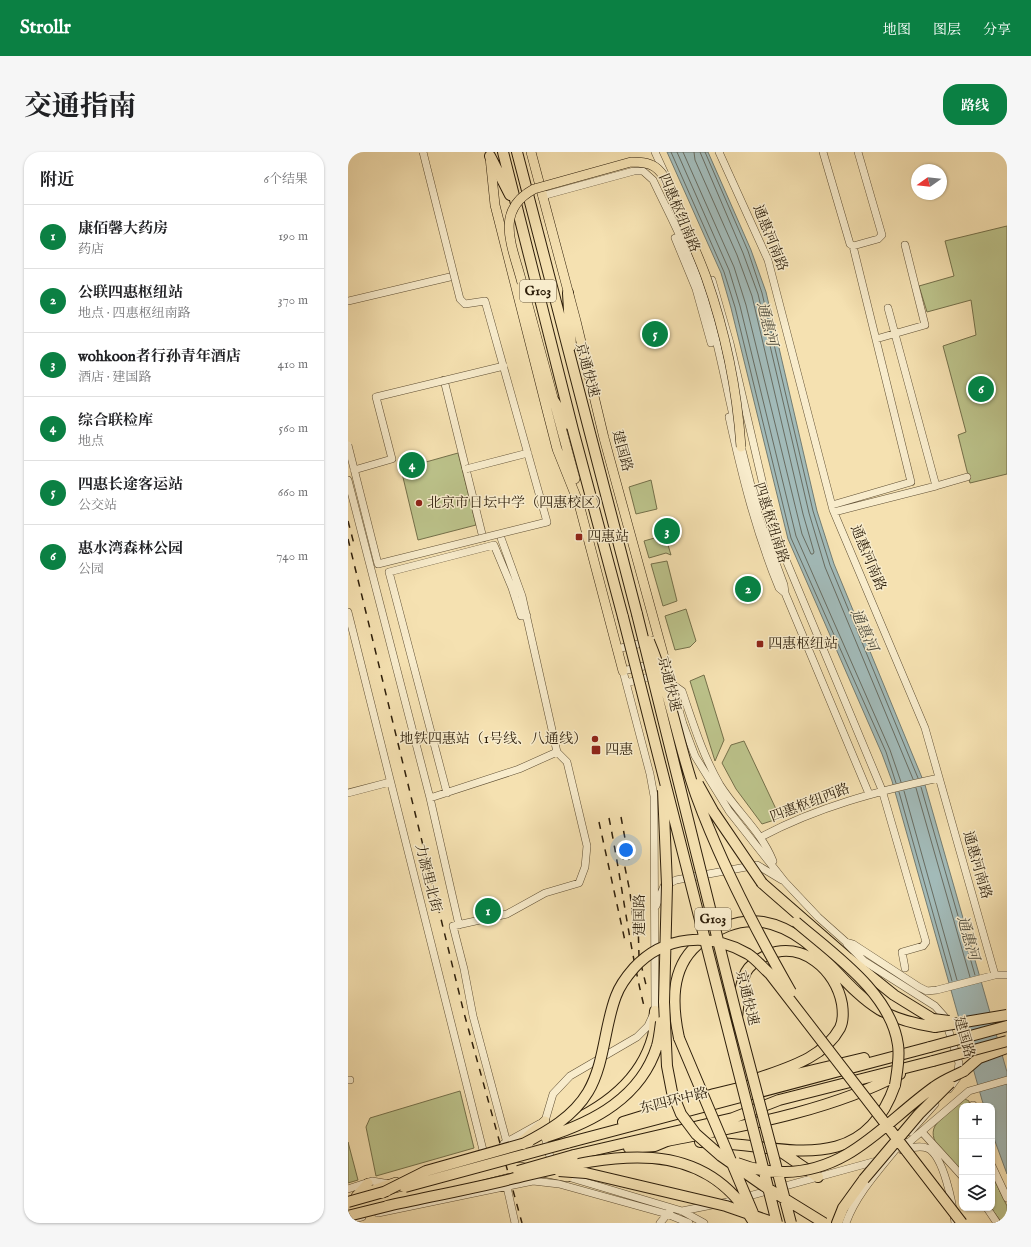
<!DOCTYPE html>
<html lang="zh">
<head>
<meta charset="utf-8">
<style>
  body { margin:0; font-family:"IM FELL English","Noto Serif SC",serif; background:#f6f6f6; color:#202124 }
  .controls { position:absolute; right:12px; bottom:12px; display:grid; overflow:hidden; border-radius:8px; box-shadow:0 1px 3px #0004 }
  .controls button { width:36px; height:36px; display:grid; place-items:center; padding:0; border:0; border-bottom:1px solid #e0e0e0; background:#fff; color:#202124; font:20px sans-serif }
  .compass { position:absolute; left:563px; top:12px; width:36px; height:36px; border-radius:50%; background:#fff; box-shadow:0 1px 3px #0004; rotate:255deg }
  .you { position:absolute; left:278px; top:698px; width:14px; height:14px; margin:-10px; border:3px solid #fff; border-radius:50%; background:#1a73e8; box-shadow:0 0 0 6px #1a73e833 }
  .badge { display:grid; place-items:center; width:26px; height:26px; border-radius:50%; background:#0b8043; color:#fff; font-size:13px; font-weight:700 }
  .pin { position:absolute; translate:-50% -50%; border:2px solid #fff; box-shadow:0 1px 4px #0006 }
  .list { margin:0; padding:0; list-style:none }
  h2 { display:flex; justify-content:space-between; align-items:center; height:52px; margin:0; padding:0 16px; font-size:17px }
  h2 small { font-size:13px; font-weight:400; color:#757577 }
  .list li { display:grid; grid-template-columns:26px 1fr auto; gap:12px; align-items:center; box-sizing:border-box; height:64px; padding:0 16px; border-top:1px solid #e0e0e0 }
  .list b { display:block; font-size:15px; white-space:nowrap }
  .list p { margin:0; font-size:13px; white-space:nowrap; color:#757577 }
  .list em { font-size:13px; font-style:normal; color:#757577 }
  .icon { flex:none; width:22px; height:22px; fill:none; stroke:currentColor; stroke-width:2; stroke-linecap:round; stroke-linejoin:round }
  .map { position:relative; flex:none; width:659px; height:1071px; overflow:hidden; border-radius:16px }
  header { display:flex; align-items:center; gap:24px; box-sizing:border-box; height:56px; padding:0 20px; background:#0b8043; color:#fff }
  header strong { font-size:19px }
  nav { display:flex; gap:22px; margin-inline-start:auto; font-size:14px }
  .intro { display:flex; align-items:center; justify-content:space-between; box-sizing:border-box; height:96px; padding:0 24px }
  h1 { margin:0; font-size:28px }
  .button { padding:10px 18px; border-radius:16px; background:#0b8043; color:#fff; font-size:14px; font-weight:700 }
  main { display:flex; gap:24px; padding:0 24px }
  aside { flex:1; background:#fff; border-radius:16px; box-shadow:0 1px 3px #0004 }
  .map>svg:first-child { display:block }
</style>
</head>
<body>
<header>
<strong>Strollr</strong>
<nav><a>地图</a><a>图层</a><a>分享</a></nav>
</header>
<div class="intro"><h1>交通指南</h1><a class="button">路线</a></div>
<main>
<aside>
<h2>附近<small>6个结果</small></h2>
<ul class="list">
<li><span class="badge">1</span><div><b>康佰馨大药房</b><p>药店</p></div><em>190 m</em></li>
<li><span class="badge">2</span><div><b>公联四惠枢纽站</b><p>地点 · 四惠枢纽南路</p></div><em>370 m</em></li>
<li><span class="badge">3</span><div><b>wohkoon者行孙青年酒店</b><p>酒店 · 建国路</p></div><em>410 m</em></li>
<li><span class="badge">4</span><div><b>综合联检库</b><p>地点</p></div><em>560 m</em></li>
<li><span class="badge">5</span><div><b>四惠长途客运站</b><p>公交站</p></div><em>660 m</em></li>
<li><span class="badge">6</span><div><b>惠水湾森林公园</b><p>公园</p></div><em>740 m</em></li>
</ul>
</aside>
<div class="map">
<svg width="659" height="1071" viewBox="0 0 659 1071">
  <rect width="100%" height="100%" fill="#f5e1b1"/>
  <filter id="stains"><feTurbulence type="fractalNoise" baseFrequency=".005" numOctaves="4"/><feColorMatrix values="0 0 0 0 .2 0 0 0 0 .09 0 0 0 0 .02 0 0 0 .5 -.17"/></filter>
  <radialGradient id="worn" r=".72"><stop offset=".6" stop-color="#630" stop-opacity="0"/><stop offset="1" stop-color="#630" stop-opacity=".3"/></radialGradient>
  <!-- green -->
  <path fill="#bcc38b" stroke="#74704a" d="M659 74V322L622 331 610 283 618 280 595 194 628 183 623 148 579 160 571 134 606 124 597 89Z
    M110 301 128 373 70 388 53 317Z
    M303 328 309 357 288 362 281 335Z
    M317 383 323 403 318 401 301 406 296 389Z
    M319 409 329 449 315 454 303 412Z
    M338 457 348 489 342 495 327 498 317 464Z
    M356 523 376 588 367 609 342 529Z
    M396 589 428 657 448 661 414 672 388 637 374 611 383 593Z
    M112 939 126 996 28 1024 18 975 22 966Z
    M617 947 621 949 622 954H614V1020C604 1010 578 990 587 974 592 966 609 954 617 947Z
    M0 990 10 1028 0 1031Z
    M644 1023 659 1054V1071H654L643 1056Z"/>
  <!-- water -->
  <path fill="#a2bab8" stroke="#737c72" d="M319 0H360L403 98 418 140 469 359 486 412 577 633 659 920V1022L644 981V954H636L634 948 544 629 534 602 440 387 383 156 373 121Z"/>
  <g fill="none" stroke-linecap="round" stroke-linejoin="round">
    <!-- shore -->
    <path stroke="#686c61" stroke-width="1" d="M323 0 376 120 387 155 443 386 538 600 548 631
      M329 0 381 118 392 154 448 384 542 598 553 630
      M335 0 386 115 398 153 454 382 463 402H465L466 400 455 362 404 144 389 103 347 8 346 0
      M352 0 395 101 410 142 461 361 477 415 565 627
      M357 0 400 99 414 141 465 359 482 413 570 626
      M573 635 627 823
      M568 636 622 825
      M556 639 609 828
      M551 640 604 829"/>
    <defs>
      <path id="minor" d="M307 0 318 24
        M371 0 420 108 485 358 577 576 647 823
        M475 0 502 92 505 94 530 87 534 83 510 0
        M194 44 286 19H295L305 28C321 62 340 97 352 133 368 178 376 226 387 272
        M327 86 348 137 363 191
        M364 128 382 191 419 350 433 396 534 638 578 790 575 794 554 800 557 816
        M0 149 106 124
        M528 187 577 173 557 93
        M96 228 135 386
        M381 265C394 324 408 380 431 436L437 441
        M392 290 411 365 436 433 437 441 521 642
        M0 328 82 646 111 773
        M588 334 619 325
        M484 353 563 330 505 94
        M486 360 588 334 540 156
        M153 386 174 444 209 600 219 610 239 694 237 715 231 731 197 741 159 762 105 774 116 817 125 864 159 991
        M0 460 135 998
        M269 497 311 487
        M278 531 309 523
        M324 532 334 539C345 571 355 604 372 633 389 660 413 679 425 709
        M0 641 42 630
        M99 641 41 420 146 393 164 436 173 464H179
        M82 646 171 617 209 600
        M413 685C469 655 530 639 591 626
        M308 754 316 734 328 728 409 713 434 728
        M499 792 516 809 587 854 596 864 611 911 609 926 601 937
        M0 928H2
        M625 953V954
        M562 980 587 952
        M574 980 614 1024
        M155 992 191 972
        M553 997 621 939 659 928
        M554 998C562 996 571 993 579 996 596 1003 605 1054 607 1071
        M207 1012 201 1002 197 984V969L205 942 222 924 289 885 300 874 307 859 306 644 302 622 275 519 317 509 335 572 347 604 381 659 437 730 470 765 498 790 505 792 571 835 579 839 589 838 647 823H659
        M644 1014 659 1046
        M217 1023 220 1025 334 1059 356 1071
        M159 1035 167 1071
        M0 1037 24 1029 42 1032
        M639 1056 649 1071
        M334 1059 379 1050 532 1008
        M30 1061 185 1029 211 1032 319 1062 341 1071
        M0 1069 14 1065
        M312 1071 322 1059
        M498 1071C509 1040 535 1014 555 988"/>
      <path id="major" d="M183 0 228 169 256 286 317 509
        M142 5 147 53 200 262 209 297 231 352 275 519
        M174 131 227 327
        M172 991 197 969
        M194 1020 220 1025
        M19 1040 48 1030
        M8 1044 20 1031
        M0 1058 159 1017 172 1015 177 1016"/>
      <path id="highway" d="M155 0 225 278 275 465
        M169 0 289 462
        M142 4 162 43
        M220 141 223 194
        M206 249 220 272
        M414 731 500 806 546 843 585 867
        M389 865C391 850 391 834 398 820 402 812 411 807 419 803 454 788 488 818 494 852 495 859 495 870 492 876 475 907 438 916 408 927
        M331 886C324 854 322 817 349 793 368 777 389 766 415 770 467 779 490 833 532 858 550 868 567 872 587 875
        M616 919 631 906 659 896
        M275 970 366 942 516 906
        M203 978C248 961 292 933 305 884 307 876 306 867 307 859
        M352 990C427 990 513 1031 547 933
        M219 991 582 895
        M281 996 307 994 319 989C395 974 482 959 552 922
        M432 999 470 1025
        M226 1003 385 966 431 948 585 909
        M489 1071 495 1056 516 1027"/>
    </defs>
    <!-- minor casing -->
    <use href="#minor" stroke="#5f4f34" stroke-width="8"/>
    <!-- major casing -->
    <use href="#major" stroke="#2d1e0a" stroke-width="10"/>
    <!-- highway casing -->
    <use href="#highway" stroke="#2d1e0a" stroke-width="12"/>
    <!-- minor -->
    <use href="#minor" stroke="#f8eccc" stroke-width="7"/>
    <!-- major -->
    <use href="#major" stroke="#f5e1b1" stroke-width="9"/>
    <!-- highway -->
    <use href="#highway" stroke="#f5e1b1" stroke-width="10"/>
    <!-- rail -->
    <path stroke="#2d1e0a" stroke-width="1.5" stroke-dasharray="7 7" stroke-linecap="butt" d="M0 369 6 392
      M0 387 116 861 174 1071
      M273 665 281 708
      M261 666C274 730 281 795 297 858
      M251 670 277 789
      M274 701 282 740 286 778
      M290 770 291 804 298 833"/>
    <defs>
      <path id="minor-bridge" d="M0 293 30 412 199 370 137 149 117 152 112 147 75 0
        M118 317 180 301
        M6 318 44 307 28 245 156 214"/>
      <path id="major-bridge" d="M174 131C165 95 145 59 186 37L283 10C291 10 300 10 307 15 320 24 325 46 331 60 340 82 350 103 358 125 377 179 389 238 393 295"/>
      <path id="highway-bridge" d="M289 462 389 865 443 1071
        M275 465 429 1071
        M301 489C322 539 330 592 348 643 373 712 407 777 443 840
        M350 632 365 659 414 731
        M315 638 319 733 316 850 319 914 324 940 333 962 348 982 373 1004 416 1034 476 1071
        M448 770C485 802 543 841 550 893 552 906 549 920 547 933
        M585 867 601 869
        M587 875 659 863
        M331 886 405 1061
        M582 895 659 874
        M585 909 659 889
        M198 985C246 970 293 945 309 894 311 887 312 878 313 870
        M175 992C200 979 225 965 240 940 257 911 256 875 268 844 272 833 279 824 286 816 316 783 362 780 400 802 408 807 415 816 422 822L614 1071
        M389 1011C404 1017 420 1020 437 1020 502 1019 537 970 586 935 595 928 606 924 616 919
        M170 1019 226 1003
        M211 1019 238 1021 378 1054 427 1071
        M516 1027 571 962 602 931
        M57 1035 219 991
        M34 1041 78 1019 181 990
        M0 1050 39 1039
        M39 1054C80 1045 122 1037 163 1027 249 1007 351 975 406 1071
        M0 1064 44 1053"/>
    </defs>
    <!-- minor-bridge casing -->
    <use href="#minor-bridge" stroke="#5f4f34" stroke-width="8" stroke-linecap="butt"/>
    <!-- major-bridge casing -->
    <use href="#major-bridge" stroke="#2d1e0a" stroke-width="10" stroke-linecap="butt"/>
    <!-- highway-bridge casing -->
    <use href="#highway-bridge" stroke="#2d1e0a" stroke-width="12" stroke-linecap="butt"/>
    <!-- minor-bridge -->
    <use href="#minor-bridge" stroke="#f8eccc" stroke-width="7"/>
    <!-- major-bridge -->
    <use href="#major-bridge" stroke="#f5e1b1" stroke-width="9"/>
    <!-- highway-bridge -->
    <use href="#highway-bridge" stroke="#f5e1b1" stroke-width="10"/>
  </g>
  <!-- markers -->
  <g fill="#8f2418" stroke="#f8eccc" stroke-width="1.5">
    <circle cx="71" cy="351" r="4"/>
    <rect x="227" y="381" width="8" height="8" rx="2"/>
    <rect x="408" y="488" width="8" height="8" rx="2"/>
    <circle cx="247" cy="587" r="4"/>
    <rect x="243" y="593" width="10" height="10" rx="2"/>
  </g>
  <g text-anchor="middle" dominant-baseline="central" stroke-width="3" stroke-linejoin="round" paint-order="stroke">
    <!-- shield labels -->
    <g fill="#f8eccc" stroke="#6a5c44" stroke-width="1">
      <rect x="172" y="128" width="36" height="22" rx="3"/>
      <rect x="347" y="756" width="36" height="22" rx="3"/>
    </g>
    <g font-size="13" font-weight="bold" fill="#2d1e0a">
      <text x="190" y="139">G103</text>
      <text x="365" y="767">G103</text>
    </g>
    <!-- street labels -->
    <g font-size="14" fill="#2d1e0a" stroke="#f8eccc">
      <text transform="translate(331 61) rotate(67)">四惠枢纽南路</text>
      <text transform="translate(422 86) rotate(68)">通惠河南路</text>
      <text transform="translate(239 218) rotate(75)">京通快速</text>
      <text transform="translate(274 299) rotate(75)">建国路</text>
      <text transform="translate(423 371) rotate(72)">四惠枢纽南路</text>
      <text transform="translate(520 406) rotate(67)">通惠河南路</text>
      <text transform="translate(321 532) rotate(76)">京通快速</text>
      <text transform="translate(462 651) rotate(-21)">四惠枢纽西路</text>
      <text transform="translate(629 713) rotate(74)">通惠河南路</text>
      <text transform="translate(80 726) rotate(76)">力源里北街</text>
      <text transform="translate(292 763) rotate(-90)">建国路</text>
      <text transform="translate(399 846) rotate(76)">京通快速</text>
      <text transform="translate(616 885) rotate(74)">建国路</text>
      <text transform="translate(326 949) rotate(-14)">东四环中路</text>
    </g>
    <!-- poi labels -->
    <g font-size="14" fill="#2d1e0a" stroke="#f8eccc" text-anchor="start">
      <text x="79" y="351">北京市日坛中学（四惠校区）</text>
      <text x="239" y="385">四惠站</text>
      <text x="420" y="492">四惠枢纽站</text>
      <text x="239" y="587" text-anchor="end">地铁四惠站（1号线、八通线）</text>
      <text x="257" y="598">四惠</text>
    </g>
    <!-- water labels -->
    <g font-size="15" font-style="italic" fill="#504d3e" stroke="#f8eccc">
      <text transform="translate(419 172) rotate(76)">通惠河</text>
      <text transform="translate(516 478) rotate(66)">通惠河</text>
      <text transform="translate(620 786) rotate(74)">通惠河</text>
    </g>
  </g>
  <rect width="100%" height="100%" filter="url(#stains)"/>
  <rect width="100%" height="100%" fill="url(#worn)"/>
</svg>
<div class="controls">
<button>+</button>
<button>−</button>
<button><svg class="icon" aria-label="layers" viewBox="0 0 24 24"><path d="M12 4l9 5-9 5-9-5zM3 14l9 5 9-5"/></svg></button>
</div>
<svg class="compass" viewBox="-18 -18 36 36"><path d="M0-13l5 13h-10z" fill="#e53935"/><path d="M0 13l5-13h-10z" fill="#757577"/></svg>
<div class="you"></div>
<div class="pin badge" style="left:140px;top:759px">1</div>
<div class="pin badge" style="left:400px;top:437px">2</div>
<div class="pin badge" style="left:319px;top:379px">3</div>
<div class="pin badge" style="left:64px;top:313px">4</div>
<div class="pin badge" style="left:307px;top:182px">5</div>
<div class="pin badge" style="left:633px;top:237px">6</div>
</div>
</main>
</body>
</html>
